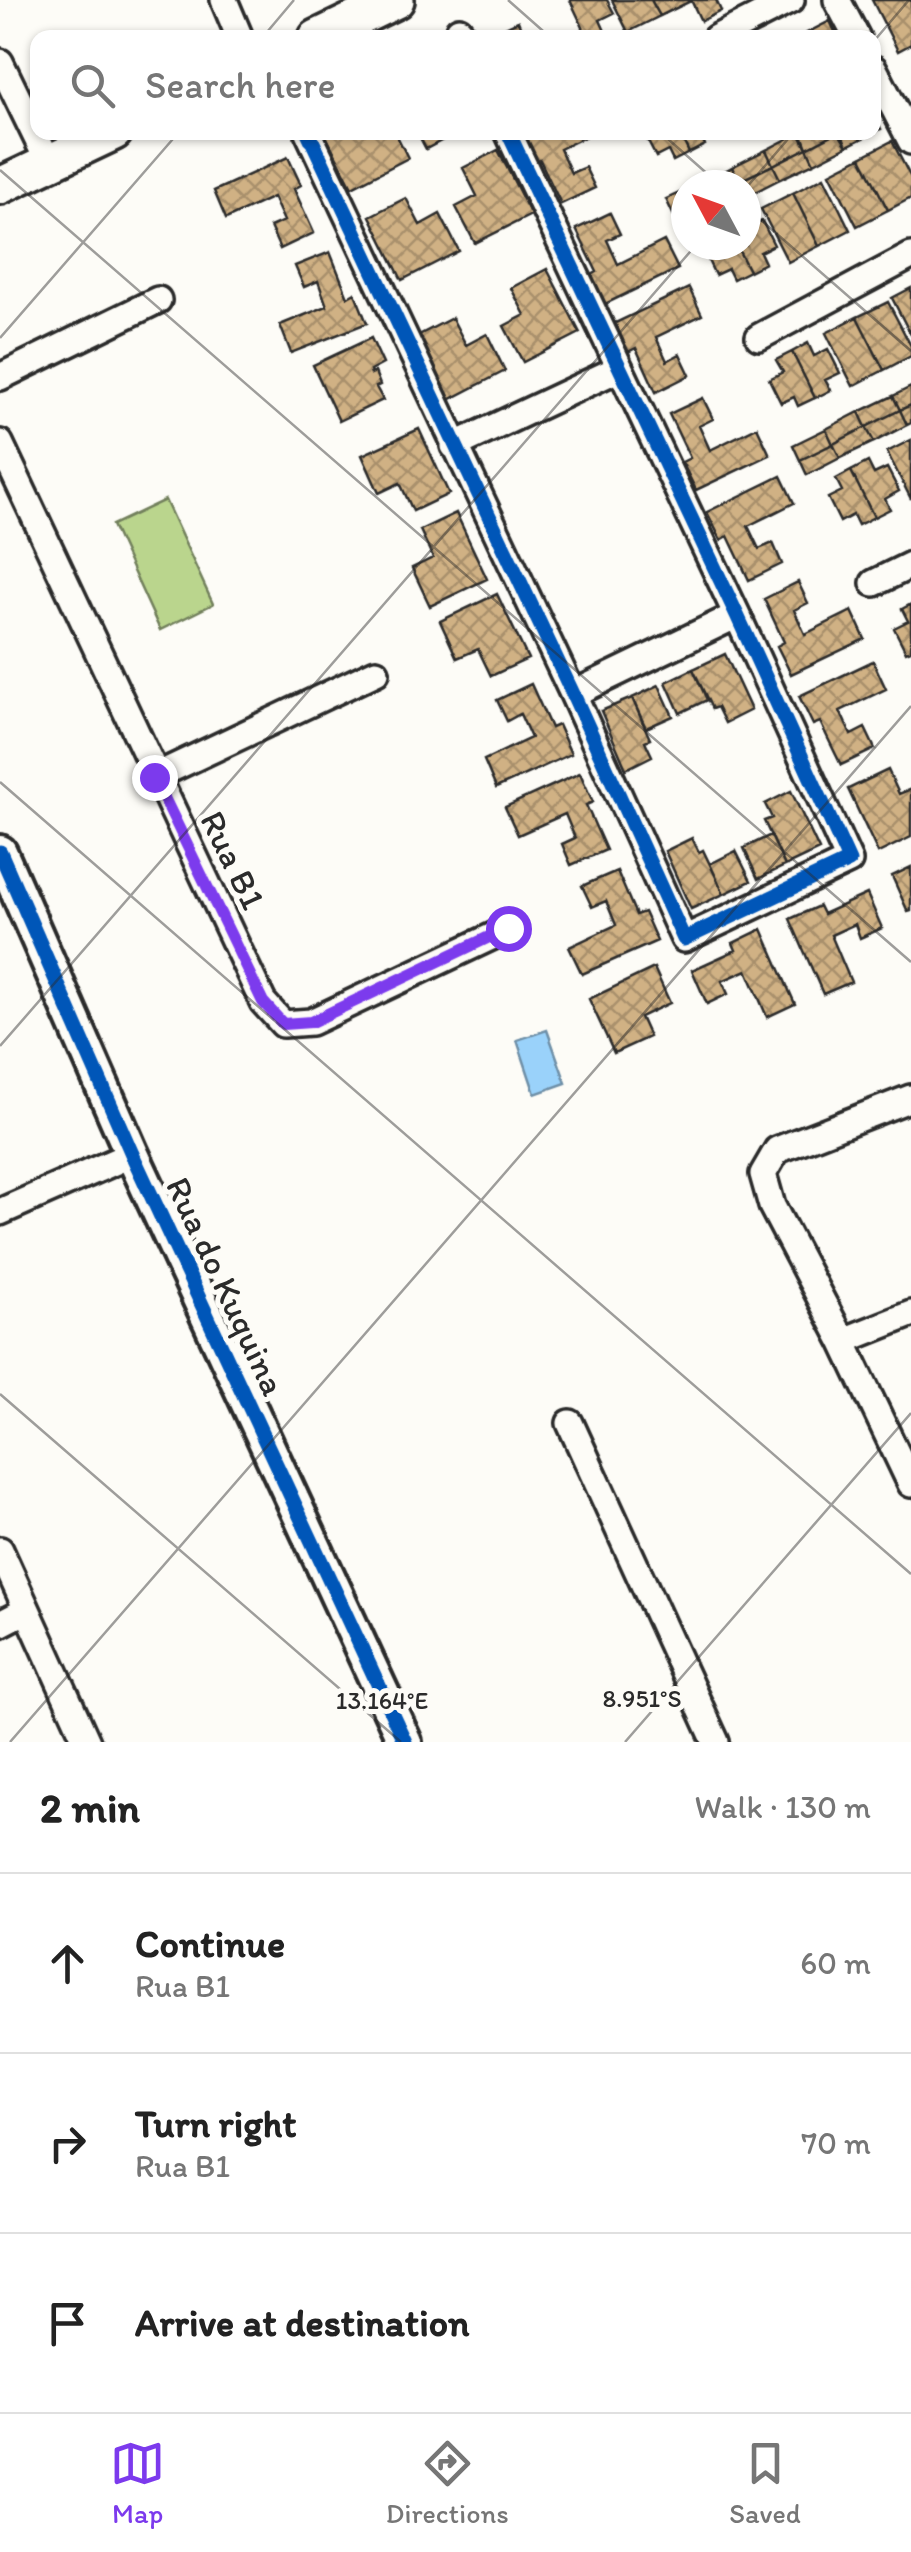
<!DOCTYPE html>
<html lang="en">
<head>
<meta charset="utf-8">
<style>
  body { margin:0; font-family:Itim,sans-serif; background:#f6f6f6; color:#222 }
  .compass { position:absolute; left:671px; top:170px; width:90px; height:90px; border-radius:50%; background:#fff; box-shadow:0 2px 8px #0004; rotate:311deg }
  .stop { position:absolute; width:30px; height:30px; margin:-22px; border:8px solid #7c3aed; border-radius:50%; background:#fff }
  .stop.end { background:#7c3aed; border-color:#fff; box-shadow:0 2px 10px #0008 }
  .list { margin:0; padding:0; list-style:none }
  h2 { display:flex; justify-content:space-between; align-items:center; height:130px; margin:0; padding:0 40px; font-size:42px }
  h2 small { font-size:32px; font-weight:400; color:#767676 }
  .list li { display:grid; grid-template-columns:65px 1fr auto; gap:30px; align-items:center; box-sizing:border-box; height:180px; padding:0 40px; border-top:2px solid #e0e0e0 }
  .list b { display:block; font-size:38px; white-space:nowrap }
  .list p { margin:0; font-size:32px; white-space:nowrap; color:#767676 }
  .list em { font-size:32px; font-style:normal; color:#767676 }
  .icon { flex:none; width:55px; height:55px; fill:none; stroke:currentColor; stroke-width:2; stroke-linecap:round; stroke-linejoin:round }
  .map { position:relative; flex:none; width:911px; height:1742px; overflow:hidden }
  .search { position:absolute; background:#fff; box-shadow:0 2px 8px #0004; left:30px; right:30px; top:30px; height:110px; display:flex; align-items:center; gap:25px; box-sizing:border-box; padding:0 35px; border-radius:20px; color:#767676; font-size:38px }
  .sheet { height:670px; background:#fff }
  nav { display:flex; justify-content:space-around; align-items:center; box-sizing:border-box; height:140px; border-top:2px solid #e0e0e0; background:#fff; font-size:28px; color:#767676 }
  nav a { display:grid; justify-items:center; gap:5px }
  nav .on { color:#7c3aed }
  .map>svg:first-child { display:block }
</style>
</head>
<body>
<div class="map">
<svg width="911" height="1742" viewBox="0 0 911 1742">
  <defs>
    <pattern id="building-cross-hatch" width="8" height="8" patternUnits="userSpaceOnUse" patternTransform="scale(2.5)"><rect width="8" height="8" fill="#d0b184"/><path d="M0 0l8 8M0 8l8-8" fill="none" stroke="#a9906c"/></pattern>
  </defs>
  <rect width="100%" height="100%" fill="#fdfcf7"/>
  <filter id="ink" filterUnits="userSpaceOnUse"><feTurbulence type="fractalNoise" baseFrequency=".01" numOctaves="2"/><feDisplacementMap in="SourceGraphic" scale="20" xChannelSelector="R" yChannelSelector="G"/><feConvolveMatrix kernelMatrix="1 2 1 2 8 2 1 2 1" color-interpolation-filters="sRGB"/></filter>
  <g filter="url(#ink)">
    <!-- garden -->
    <path fill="#bad58d" stroke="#72805c" stroke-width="2.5" d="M165 500 213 604 160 630 112 525Z"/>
    <!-- water -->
    <path fill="#9ad2fa" stroke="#6e8fa7" stroke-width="2.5" d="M547 1030 566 1083 535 1094 517 1040Z"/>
    <!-- building -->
    <path fill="url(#building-cross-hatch)" stroke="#2b2b2b" stroke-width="2.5" d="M570 0H607L614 13 600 20 605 31 588 38Z
      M612 0H651L660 16 628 32Z
      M651 0H690L691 1 660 16Z
      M691 0H716L721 11 701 21Z
      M872 0H911V44L898 51Z
      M518 21 525 38H484V37Z
      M830 21 838 38H799V37Z
      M874 115 881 129 847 146 841 132H874Z
      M324 132H395L408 158 352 187Z
      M417 132H458L426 149Z
      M525 132H595L560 149 571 173 585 167 595 188 561 204 540 160 533 164 519 135Z
      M679 132 689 153 673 161 668 151 656 157 644 134Z
      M679 132H704L700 134 705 145 689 153Z
      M801 132H838L807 148Z
      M838 132 847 146 814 163 807 148Z
      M799 133 807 148 773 165 766 150Z
      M892 141 911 178V198L888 210 861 157Z
      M807 148 814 163 780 179 773 165Z
      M498 150 531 215 475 243 456 207 477 196 463 168Z
      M766 150 773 165 739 181 732 167Z
      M288 157 301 185 294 189 314 233 280 249 270 227 284 221 273 197 226 219 214 191Z
      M861 157 888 210 857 226 830 173Z
      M773 165 780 179 747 196 746 185 739 181Z
      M732 167 739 181 732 185H700Z
      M824 177 850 230 819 246 793 193Z
      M686 190V208L673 214 666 199Z
      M793 193 819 246 788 262 761 209Z
      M406 198 420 225 440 214 459 251 402 280 370 216Z
      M686 208V226L680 229 673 214Z
      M610 213 620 234 607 240 618 264 664 241 678 269 603 305 590 276 597 272 576 229Z
      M762 221 774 245 760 252 765 263 749 271 736 245H746V222L749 228Z
      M717 245H736L749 271 733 279 728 269 715 275 704 252Z
      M330 252 348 297 355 293 367 323 291 353 280 325 327 306 318 281 304 287 295 266Z
      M547 269 580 333 523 362 504 326 525 315 511 288Z
      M689 288 702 315 656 337 667 361 680 354 690 375 656 392 636 348 628 352 615 323Z
      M911 288V335L892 298Z
      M888 302 911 346V356L884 370 857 317Z
      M857 317 884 370 853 386 826 333Z
      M452 318 466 345 487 334 505 371 449 400 417 336Z
      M371 338 383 364 370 371 371 374 375 372 380 385 376 387 383 400 339 421 313 365Z
      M808 343 814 356 828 349 840 373 825 380 831 390 815 398 792 352Z
      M792 352 815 398 798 406 794 397 781 403 769 379 783 372 776 360Z
      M911 387V405L900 410 893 396Z
      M893 396 900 410 866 427 859 412Z
      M703 398 713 419 699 426 710 450 757 427 770 455 696 490 682 462 690 458 669 414Z
      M911 405V423L907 425 900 410Z
      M900 410 907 425 874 442 866 427Z
      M859 412 866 427 833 444 826 429Z
      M866 427 874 442 840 458 833 444Z
      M419 429 449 494 413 511 400 483 379 493 362 455Z
      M826 429 833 444 800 460 793 445Z
      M911 440V499L887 452Z
      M833 444 840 458 807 475 800 460Z
      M868 462 874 474 887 468 899 491 885 499 890 509 874 517 851 471Z
      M851 471 874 517 858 525 853 515 840 522 828 498 842 491 836 479Z
      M781 476 794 503 748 526 759 549 773 543 782 564 749 580 728 536 721 540 707 512Z
      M456 513 487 579 430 606 412 568 433 558 420 530Z
      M798 582 808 603 794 610 805 634 852 611 865 639 791 674 777 646 784 642 764 599Z
      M497 594 528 659 491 676 478 649 457 658 440 621Z
      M911 604V650L906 652 894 628 908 621 902 609Z
      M725 654 751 710 725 723 717 707 712 709 693 669Z
      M873 661 886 689 840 711 851 735 865 728 875 749 841 765 820 722 813 725 799 696Z
      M693 669 707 700 680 713 666 682Z
      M531 684 551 728 558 725 571 754 496 788 484 760 531 738 520 714 507 721 497 700Z
      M659 685 673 716 646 728 632 698Z
      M632 698 650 739 645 741 652 756 626 769 601 711Z
      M888 770 899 794 911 789V837L878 853 848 789Z
      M580 773 593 802 586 805 606 850 571 865 562 844 575 838 565 814 518 835 505 807Z
      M791 791 819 850 785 866 764 821 772 818 765 804Z
      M771 835 785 866 758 879 744 848Z
      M692 838 699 852 703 850 724 894 691 909 665 851Z
      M736 851 751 881 724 894 710 864Z
      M911 867V911L908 912 892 876Z
      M617 871 636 915 644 912 657 941 582 974 569 947 616 925 606 901 592 907 582 886Z
      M867 894 882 928 860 938 855 924 831 935 851 982 823 994 790 919 819 906 823 914Z
      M762 929 795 1004 767 1017 747 970 722 981 728 994 707 1004 692 970 736 950 733 943Z
      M654 968 670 1003 640 1017 649 1037 614 1053 589 999Z"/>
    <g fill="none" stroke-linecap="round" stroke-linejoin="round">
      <defs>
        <path id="minor" d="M224 0 240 38
          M837 0 857 38
          M459 30 462 38
          M716 38 791 0
          M0 62 49 163
          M874 69 911 141
          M308 132 573 694 684 939 849 861 737 615 508 132
          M759 337 911 256
          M0 377 158 300
          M0 443 263 1002 283 1024 311 1022 508 929
          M454 446 620 368
          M874 583 911 565
          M573 694 737 615
          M154 777 376 672
          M911 1098 777 1150 763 1174 772 1206 843 1341 911 1484
          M0 1212 132 1154
          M843 1341 911 1314
          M570 1423 716 1742
          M0 1550 87 1742
          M0 1624 27 1610"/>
        <path id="tertiary" d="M0 852 132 1154 405 1742"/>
        <path id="secondary" d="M317 38 396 0
          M0 186 114 132"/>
      </defs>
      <!-- minor casing -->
      <use href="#minor" stroke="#2b2b2b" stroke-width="32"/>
      <!-- tertiary casing -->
      <use href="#tertiary" stroke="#2b2b2b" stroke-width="40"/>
      <!-- secondary casing -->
      <use href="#secondary" stroke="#2b2b2b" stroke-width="42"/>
      <!-- minor -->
      <use href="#minor" stroke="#fdfcf7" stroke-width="25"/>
      <!-- tertiary -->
      <use href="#tertiary" stroke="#fdfcf7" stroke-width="32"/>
      <!-- secondary -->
      <use href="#secondary" stroke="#fdfcf7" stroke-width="35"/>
      <defs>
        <path id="cycleway" d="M308 132 573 694 684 939 849 861 737 615 508 132
          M0 852 132 1154 405 1742"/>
      </defs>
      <!-- cycleway casing -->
      <use href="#cycleway" stroke="#fdfcf7" stroke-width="21"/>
      <!-- cycleway -->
      <use href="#cycleway" stroke="#0057b8" stroke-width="15"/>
    </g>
  </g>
  <g fill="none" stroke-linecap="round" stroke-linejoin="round" filter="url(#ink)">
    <!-- route -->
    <path stroke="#7c3aed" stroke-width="12" d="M154 777 263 1002 283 1024 311 1022 508 928"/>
  </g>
  <!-- ticks -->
  <path fill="none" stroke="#2b2b2b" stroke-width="2.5" stroke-opacity="0.45" d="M508 0 551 38M262 38 294 0M874 41 909 0M660 132 720 185M0 170 911 962M746 188 794 132M746 207 911 351M0 338 179 132M0 782 911 1574M0 1046 696 245M0 1394 401 1742M10 1742 911 706M625 1742 911 1413"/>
  <g text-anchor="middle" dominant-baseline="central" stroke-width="10" stroke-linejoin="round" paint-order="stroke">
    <!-- street labels -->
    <g font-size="35" fill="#2b2b2b" stroke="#fdfcf7">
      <text transform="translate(233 860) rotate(64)">Rua B1</text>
      <text transform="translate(226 1286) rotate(65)">Rua do Kuquina</text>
    </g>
  </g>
  <g font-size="25" text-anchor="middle" fill="#2b2b2b" stroke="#fdfcf7" stroke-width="10" stroke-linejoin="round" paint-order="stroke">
    <text x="642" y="1707">8.951°S</text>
    <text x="382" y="1709">13.164°E</text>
  </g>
</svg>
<svg class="compass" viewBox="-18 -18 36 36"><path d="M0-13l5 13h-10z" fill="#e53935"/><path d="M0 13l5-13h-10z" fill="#767676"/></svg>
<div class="stop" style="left:508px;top:928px"></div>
<div class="stop end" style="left:154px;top:777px"></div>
<div class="search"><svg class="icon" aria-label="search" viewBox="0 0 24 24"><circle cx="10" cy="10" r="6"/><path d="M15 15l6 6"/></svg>Search here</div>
</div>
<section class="sheet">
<h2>2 min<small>Walk · 130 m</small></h2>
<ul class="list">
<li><svg class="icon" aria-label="ahead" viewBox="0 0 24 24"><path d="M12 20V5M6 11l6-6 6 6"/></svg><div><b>Continue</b><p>Rua B1</p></div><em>60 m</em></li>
<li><svg class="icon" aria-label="right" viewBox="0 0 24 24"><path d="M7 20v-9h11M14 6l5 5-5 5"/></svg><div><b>Turn right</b><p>Rua B1</p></div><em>70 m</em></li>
<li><svg class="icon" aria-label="arrive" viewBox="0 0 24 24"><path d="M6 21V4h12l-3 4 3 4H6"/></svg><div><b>Arrive at destination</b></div></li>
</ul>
</section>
<nav>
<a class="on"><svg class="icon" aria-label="map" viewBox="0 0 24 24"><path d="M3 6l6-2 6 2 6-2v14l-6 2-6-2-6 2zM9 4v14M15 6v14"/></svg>Map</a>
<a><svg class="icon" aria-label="directions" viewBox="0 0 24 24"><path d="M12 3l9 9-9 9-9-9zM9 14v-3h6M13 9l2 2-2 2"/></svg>Directions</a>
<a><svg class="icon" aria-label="saved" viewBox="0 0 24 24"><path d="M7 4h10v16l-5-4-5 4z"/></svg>Saved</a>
</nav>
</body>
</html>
